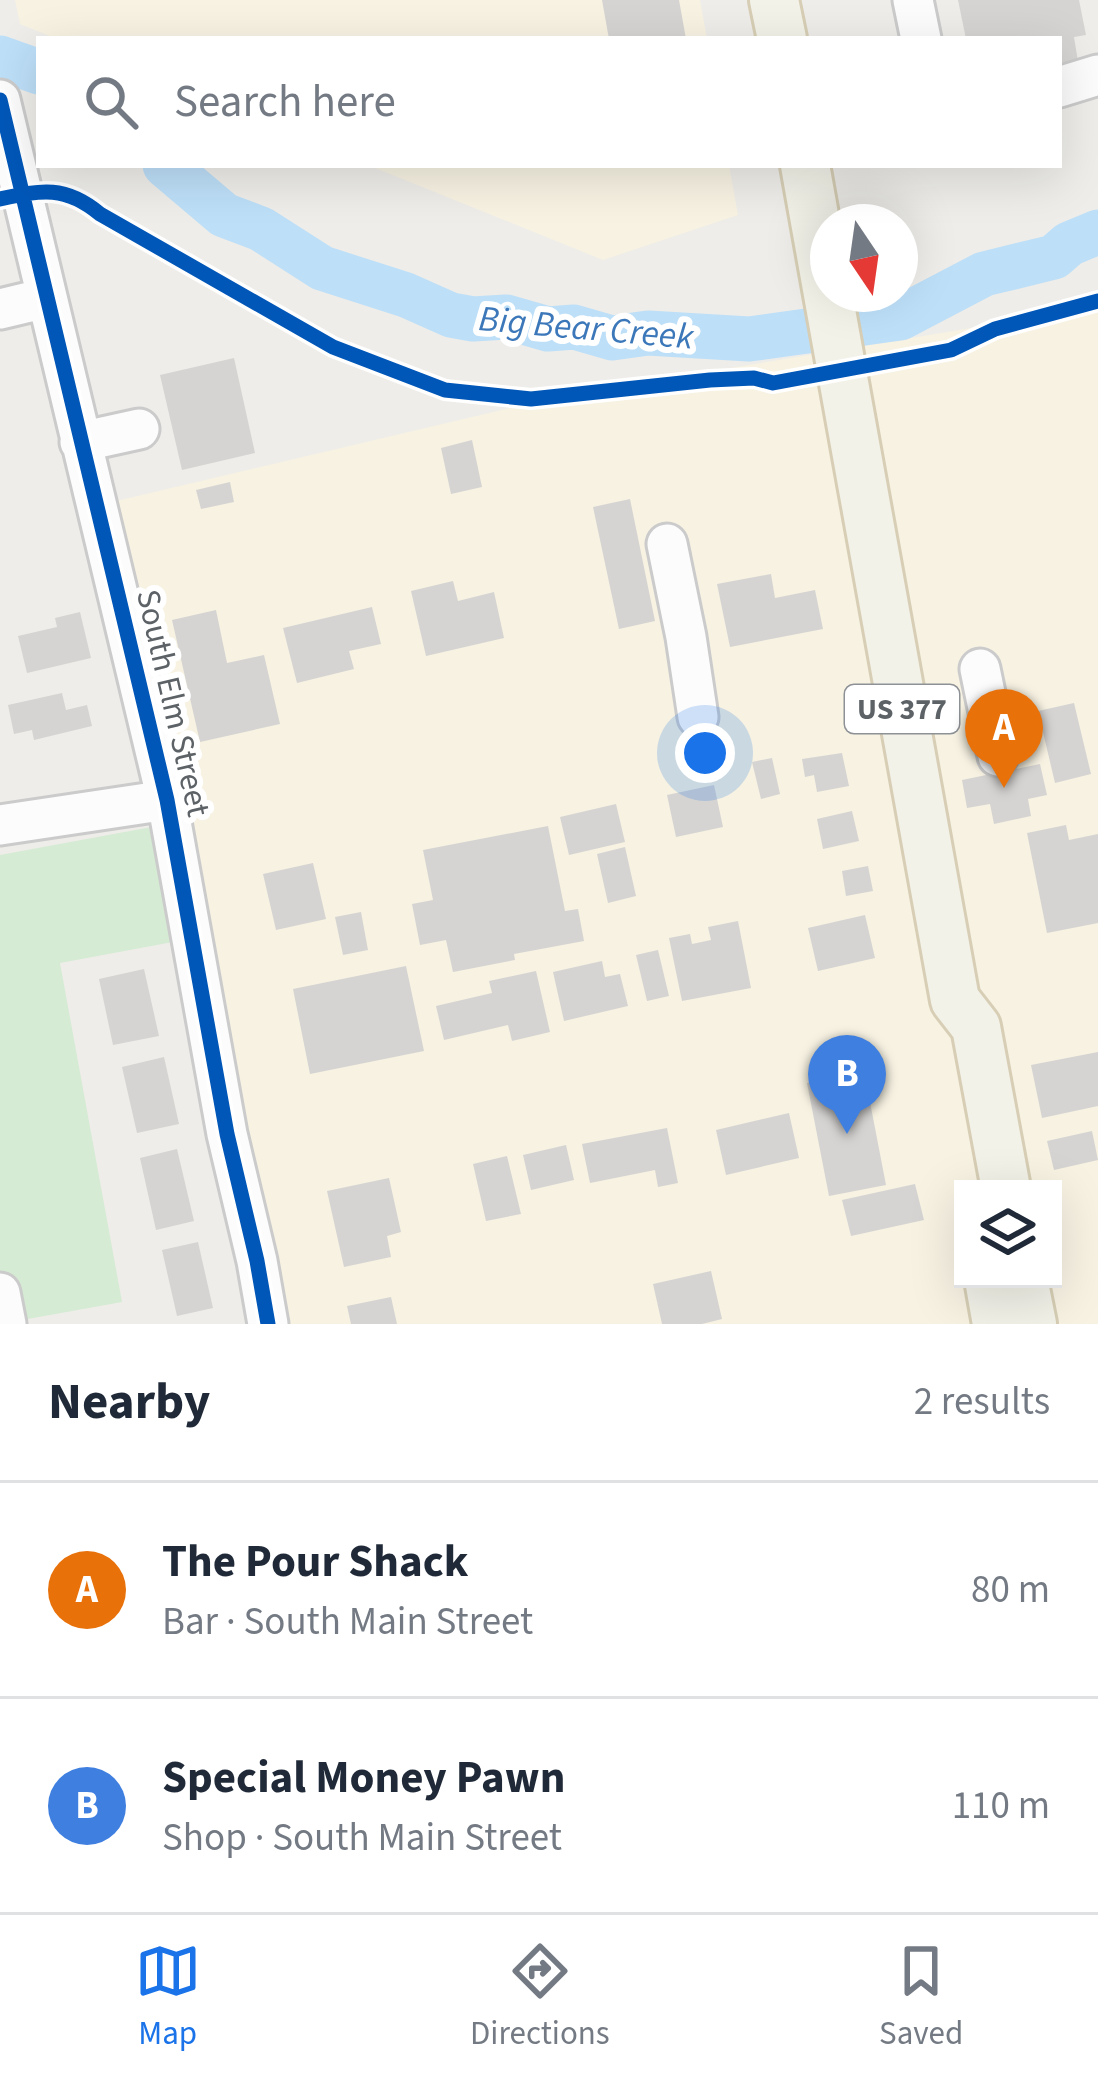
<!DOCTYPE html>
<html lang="en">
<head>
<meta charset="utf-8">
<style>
  body { margin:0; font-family:"Source Sans 3",sans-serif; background:#f6f6f7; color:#1f2937 }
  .controls { position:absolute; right:36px; bottom:36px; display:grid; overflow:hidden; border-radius:0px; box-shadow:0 12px 48px #0002 }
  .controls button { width:108px; height:108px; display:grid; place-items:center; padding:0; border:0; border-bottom:3px solid #e0e1e3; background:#fff; color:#1f2937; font:60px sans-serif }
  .compass { position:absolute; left:810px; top:204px; width:108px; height:108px; border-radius:50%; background:#fff; box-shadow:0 12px 48px #0002; rotate:167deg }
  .you { position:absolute; left:705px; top:753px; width:42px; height:42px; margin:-30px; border:9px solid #fff; border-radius:50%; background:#1a73e8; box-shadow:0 0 0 18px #1a73e833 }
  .badge { display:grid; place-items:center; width:78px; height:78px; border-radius:50%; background:#1a73e8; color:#fff; font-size:39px; font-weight:700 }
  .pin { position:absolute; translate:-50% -99px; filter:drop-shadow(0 3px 6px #0008) }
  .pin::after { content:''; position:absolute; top:63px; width:42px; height:36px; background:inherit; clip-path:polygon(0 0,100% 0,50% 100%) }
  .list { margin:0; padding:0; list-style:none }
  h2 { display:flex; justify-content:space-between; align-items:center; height:156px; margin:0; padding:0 48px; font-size:51px }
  h2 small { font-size:39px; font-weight:400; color:#747a83 }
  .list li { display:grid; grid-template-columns:78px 1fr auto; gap:36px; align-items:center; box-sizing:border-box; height:216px; padding:0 48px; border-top:3px solid #e0e1e3 }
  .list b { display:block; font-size:45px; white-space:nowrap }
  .list p { margin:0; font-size:39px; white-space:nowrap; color:#747a83 }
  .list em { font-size:39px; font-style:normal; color:#747a83 }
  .icon { flex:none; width:66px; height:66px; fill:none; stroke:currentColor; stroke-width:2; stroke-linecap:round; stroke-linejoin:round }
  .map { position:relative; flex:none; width:1098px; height:1324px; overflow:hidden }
  .search { position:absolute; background:#fff; box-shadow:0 12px 48px #0002; left:36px; right:36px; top:36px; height:132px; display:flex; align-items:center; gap:30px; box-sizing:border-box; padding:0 42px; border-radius:0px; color:#747a83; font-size:45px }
  .sheet { height:588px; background:#fff }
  nav { display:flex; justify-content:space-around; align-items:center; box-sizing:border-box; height:168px; border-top:3px solid #e0e1e3; background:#fff; font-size:33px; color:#747a83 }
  nav a { display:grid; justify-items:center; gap:6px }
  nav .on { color:#1a73e8 }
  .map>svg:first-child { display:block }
</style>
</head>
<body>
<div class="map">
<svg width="1098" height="1324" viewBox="0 0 1098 1324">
  <rect width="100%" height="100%" fill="#eeede9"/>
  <!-- commercial -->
  <path fill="#f7f2e2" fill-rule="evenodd" d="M15 0H700L707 39H57L20 24Z
    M368 165H729L738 215 603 260Z
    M1098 307V1324H263L95 506 556 397ZM963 1189H1053V1279H963Z"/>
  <!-- green -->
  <path fill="#d5ebd3" d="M184 821 205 936 60 963 122 1302 0 1324V855Z"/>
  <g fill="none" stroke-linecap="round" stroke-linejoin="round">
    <!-- river -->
    <path stroke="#bddff8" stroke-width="45" d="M0 58 39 72
      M165 165 224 215 261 229 322 268 406 295 451 315 473 319 506 317 548 329 574 327 612 338 648 333 749 339 900 318 984 274 1054 257 1069 244 1098 232"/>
  </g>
  <!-- building -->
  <path fill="#d5d4d2" d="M602 0H679L686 39H609Z
    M958 0H1079L1086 35 1074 37 1079 68 1059 72V39H966Z
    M234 358 255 453 182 470 160 375Z
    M472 440 482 487 451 494 441 448Z
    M230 482 234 502 201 509 196 490Z
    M630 499 655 621 619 629 593 507Z
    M771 574 775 598 815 590 823 629 730 647 717 584Z
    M453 581 458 601 494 592 504 638 426 656 411 591Z
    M372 607 381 644 349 651 354 669 297 683 283 628Z
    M216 610 227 663 264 655 280 724 200 742 172 620Z
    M80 612 91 658 27 673 18 636 57 627 55 618Z
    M62 693 66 710 87 705 92 726 34 740 32 730 14 734 8 705Z
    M1074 703 1091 774 1055 783 1038 711Z
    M842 753 849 786 817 792 814 775 805 777 802 759Z
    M772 758 780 794 761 799 752 762Z
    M1040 764 1047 795 1028 799 1031 816 994 824 990 804 967 808 962 780Z
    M714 785 723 827 676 837 667 795Z
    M616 804 625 842 569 855 560 817Z
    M852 811 859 841 823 849 817 819Z
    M1066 825 1069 840 1098 834V923L1047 933 1027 833Z
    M548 826 565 911 578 909 584 941 514 954 515 960 453 972 446 940 420 945 412 904 433 900 423 850Z
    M625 847 636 896 608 903 597 854Z
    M313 863 326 919 276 930 263 874Z
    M868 866 873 891 846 896 842 871Z
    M361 912 368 950 343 955 335 917Z
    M865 915 875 958 818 971 808 928Z
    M738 921 751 988 682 1001 669 938 690 934 692 944 711 940 708 927Z
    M658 950 669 996 647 1001 636 955Z
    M602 961 605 977 620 974 628 1006 564 1021 553 972Z
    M406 966 424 1051 310 1074 293 989Z
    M144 969 159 1036 113 1045 99 979Z
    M536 971 550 1032 512 1041 508 1025 444 1040 436 1006 492 993 489 981Z
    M1098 1052V1106L1042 1118 1031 1065Z
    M164 1057 179 1124 137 1133 122 1067Z
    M864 1071 886 1185 829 1196 807 1083Z
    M789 1113 799 1158 726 1175 716 1130Z
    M667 1128 678 1183 658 1187 655 1170 590 1183 582 1144Z
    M1092 1131 1098 1160 1054 1170 1047 1141Z
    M566 1145 574 1180 531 1190 523 1155Z
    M177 1149 194 1221 156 1230 140 1158Z
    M507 1156 521 1214 486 1221 473 1164Z
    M389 1178 401 1232 387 1236 391 1257 344 1267 327 1191Z
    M915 1184 924 1220 851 1236 842 1200Z
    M198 1242 213 1308 177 1316 162 1250Z
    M711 1271 722 1319 702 1324H662L653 1284Z
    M391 1297 397 1324H351L347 1306Z"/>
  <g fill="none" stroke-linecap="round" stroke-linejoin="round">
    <defs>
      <path id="minor" d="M913 0 921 39
        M1059 87 1098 75
        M0 100 167 800 227 1134 257 1261 268 1324
        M0 309 46 298
        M80 442 139 429
        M667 544 686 637 698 717
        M980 669 998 756
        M0 825 167 800
        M0 1293 6 1324"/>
      <path id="major" d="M774 0 782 39
        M805 165 828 294
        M828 294 955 1000 976 1027 1006 1189
        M989 1279 997 1324
        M1023 1279 1032 1324"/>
    </defs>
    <!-- minor casing -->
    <use href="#minor" stroke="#cbcbcb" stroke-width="45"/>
    <!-- major casing -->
    <use href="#major" stroke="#d7ceb5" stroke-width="54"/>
    <!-- minor -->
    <use href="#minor" stroke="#fcfcfc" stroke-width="39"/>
    <!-- major -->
    <use href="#major" stroke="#f3f2e9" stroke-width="48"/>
    <defs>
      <path id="cycleway" d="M0 100 167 800 227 1134 257 1261 268 1324
        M0 199C42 190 65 185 100 214L333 347 445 390 531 399 710 380 754 378 773 383 951 350 995 329 1098 301"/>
    </defs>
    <!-- cycleway casing -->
    <use href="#cycleway" stroke="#fff" stroke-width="22"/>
    <!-- cycleway -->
    <use href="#cycleway" stroke="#0057b8" stroke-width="15"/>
  </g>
  <g text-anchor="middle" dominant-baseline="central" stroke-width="12" stroke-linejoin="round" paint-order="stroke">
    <!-- shield labels -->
    <rect fill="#fff" stroke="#8e9195" stroke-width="3" x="845" y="685" width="114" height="48" rx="9"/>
    <g font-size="30" font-weight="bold" fill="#5d6267">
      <text x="902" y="709">US 377</text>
    </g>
    <!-- street labels -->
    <g font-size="33" fill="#5d6267" stroke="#fff">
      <text transform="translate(173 703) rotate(77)">South Elm Street</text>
    </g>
    <!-- water labels -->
    <g font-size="36" font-style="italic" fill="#3c78b9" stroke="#fff">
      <text transform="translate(586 328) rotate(5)">Big Bear Creek</text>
    </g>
  </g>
</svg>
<div class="controls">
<button><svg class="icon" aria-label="layers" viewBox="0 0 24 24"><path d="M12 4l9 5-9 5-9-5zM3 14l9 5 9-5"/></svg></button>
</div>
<svg class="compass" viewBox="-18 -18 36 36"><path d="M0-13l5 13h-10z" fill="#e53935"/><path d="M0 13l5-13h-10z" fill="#747a83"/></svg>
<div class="you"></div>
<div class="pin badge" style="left:1004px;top:788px;background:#e8710a">A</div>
<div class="pin badge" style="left:847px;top:1134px;background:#3f7fe0">B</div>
<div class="search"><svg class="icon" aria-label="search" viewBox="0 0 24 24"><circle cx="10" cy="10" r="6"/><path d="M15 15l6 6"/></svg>Search here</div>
</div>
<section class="sheet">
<h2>Nearby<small>2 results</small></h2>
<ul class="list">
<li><span class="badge" style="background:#e8710a">A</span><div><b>The Pour Shack</b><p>Bar · South Main Street</p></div><em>80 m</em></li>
<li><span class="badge" style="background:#3f7fe0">B</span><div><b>Special Money Pawn</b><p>Shop · South Main Street</p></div><em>110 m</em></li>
</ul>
</section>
<nav>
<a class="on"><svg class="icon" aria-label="map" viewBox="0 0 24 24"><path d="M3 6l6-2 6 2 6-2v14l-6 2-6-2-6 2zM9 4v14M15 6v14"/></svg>Map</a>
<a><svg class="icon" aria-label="directions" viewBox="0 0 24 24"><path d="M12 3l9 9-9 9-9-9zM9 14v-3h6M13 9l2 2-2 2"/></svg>Directions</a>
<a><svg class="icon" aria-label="saved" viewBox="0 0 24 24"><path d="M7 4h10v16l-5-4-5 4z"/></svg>Saved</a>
</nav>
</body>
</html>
